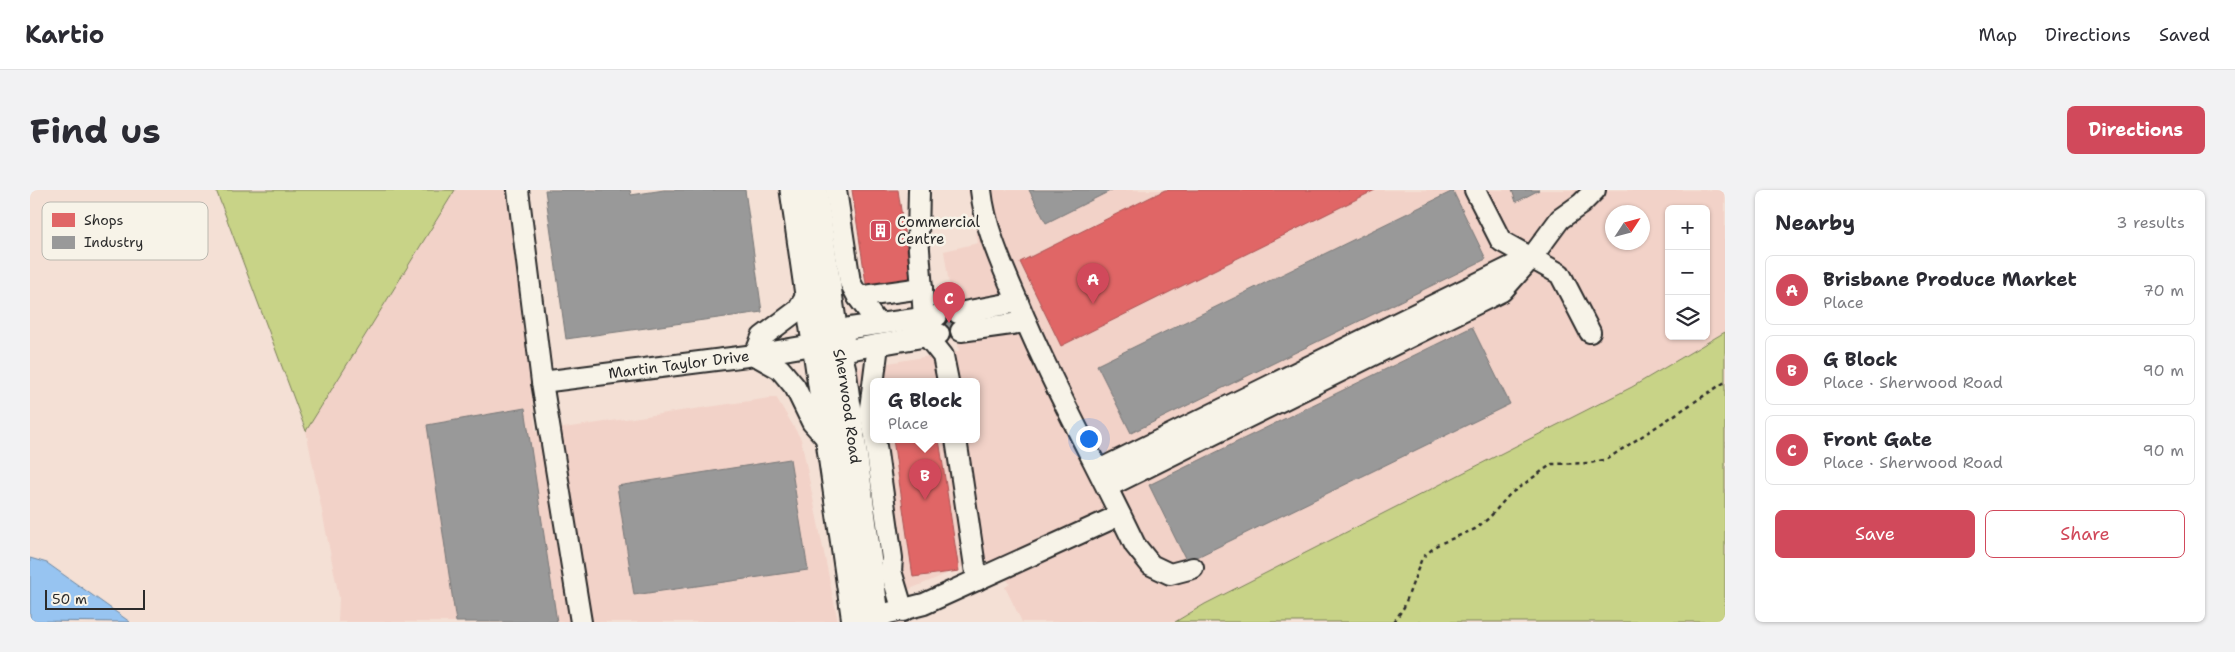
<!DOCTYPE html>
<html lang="en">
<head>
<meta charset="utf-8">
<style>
  body { margin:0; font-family:"Shantell Sans",sans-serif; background:#f2f2f3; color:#2b2b33 }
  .controls { position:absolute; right:15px; top:15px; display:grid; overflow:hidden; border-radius:8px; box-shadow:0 1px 4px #0004 }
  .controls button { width:45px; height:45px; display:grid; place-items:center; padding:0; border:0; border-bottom:1px solid #e1e1e2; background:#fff; color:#2b2b33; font:25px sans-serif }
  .compass { position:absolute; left:1575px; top:15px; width:45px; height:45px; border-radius:50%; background:#fff; box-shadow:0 1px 4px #0004; rotate:54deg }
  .scale { position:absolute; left:15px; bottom:12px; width:100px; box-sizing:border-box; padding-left:5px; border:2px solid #2b2b2b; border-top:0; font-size:14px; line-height:18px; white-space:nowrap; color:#2b2b2b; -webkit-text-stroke:4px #f7f3e8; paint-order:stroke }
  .you { position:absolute; left:1058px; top:248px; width:18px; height:18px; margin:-12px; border:4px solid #fff; border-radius:50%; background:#1a73e8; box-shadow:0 0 0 8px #1a73e833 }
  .badge { display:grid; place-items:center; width:32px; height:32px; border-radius:50%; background:#d1495b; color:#fff; font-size:16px; font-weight:700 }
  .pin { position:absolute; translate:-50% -41px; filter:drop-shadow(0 1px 2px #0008) }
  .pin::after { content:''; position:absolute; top:26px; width:18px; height:15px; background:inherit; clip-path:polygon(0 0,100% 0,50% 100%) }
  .popup { position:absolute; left:840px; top:188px; width:110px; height:65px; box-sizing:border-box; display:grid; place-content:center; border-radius:8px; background:#fff; filter:drop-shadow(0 1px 4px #0005); font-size:16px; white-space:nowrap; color:#7c7c81 }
  .popup b { font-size:19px; color:#2b2b33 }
  .popup::after { content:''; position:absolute; left:50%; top:100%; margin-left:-10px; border:10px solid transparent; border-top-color:#fff }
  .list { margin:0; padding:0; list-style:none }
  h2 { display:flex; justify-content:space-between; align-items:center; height:65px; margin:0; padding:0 20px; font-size:21px }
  h2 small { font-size:16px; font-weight:400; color:#7c7c81 }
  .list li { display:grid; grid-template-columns:32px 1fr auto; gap:15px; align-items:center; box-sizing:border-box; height:70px; margin:0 10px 10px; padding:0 10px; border:1px solid #e1e1e2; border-radius:8px }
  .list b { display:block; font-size:19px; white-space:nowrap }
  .list p { margin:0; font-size:16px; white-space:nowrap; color:#7c7c81 }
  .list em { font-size:16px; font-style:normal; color:#7c7c81 }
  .actions { display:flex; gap:10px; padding:15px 20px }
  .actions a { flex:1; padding:11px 0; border:1px solid #d1495b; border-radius:8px; text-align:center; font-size:18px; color:#d1495b }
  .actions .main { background:#d1495b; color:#fff }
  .icon { flex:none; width:28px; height:28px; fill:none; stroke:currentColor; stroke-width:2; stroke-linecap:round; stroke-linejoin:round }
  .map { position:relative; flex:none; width:1695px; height:432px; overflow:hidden; border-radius:8px }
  header { display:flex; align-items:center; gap:30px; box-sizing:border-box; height:70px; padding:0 25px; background:#fff; border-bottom:1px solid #e1e1e2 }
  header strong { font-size:24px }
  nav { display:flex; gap:28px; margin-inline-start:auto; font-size:18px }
  .intro { display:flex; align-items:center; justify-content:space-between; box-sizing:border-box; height:120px; padding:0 30px }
  h1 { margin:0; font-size:35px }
  .button { padding:12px 22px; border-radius:8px; background:#d1495b; color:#fff; font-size:18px; font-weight:700 }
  main { display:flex; gap:30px; padding:0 30px }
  aside { flex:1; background:#fff; border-radius:8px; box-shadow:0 1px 4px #0004 }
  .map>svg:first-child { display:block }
</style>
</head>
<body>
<header>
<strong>Kartio</strong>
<nav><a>Map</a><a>Directions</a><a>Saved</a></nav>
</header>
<div class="intro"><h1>Find us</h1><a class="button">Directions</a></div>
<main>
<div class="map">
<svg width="1695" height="432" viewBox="0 0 1695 432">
  <rect width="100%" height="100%" fill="#f4e0d5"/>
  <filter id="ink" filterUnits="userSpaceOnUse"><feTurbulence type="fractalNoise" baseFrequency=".02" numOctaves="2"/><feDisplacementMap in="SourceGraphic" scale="10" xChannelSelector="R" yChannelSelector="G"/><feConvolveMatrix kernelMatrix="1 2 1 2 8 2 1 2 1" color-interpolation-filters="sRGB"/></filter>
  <g filter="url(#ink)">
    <!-- built -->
    <path fill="#f2d2c8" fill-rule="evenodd" d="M425 0H476L506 242 746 207 771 249 808 432H308L309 407 276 241Z
      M938 0H1695V142L1602 197 1175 414 1145 432H992L975 397 980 394 977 390 963 383 955 368 856 409 823 179 929 161 914 61 948 53ZM1639 19H1676V146H1639ZM1582 22H1612V52H1582ZM844 191H946V249H844Z"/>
    <!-- green -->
    <path fill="#c8d387" stroke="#7a7f59" d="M186 0H425L276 241Z
      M1695 142V432H1145L1175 414 1602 197Z"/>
    <!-- water -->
    <path fill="#97c4f1" stroke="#6c87a2" d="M0 368 17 373 100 432 0 431Z"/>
    <!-- shops -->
    <path fill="#e06666" stroke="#aa5454" d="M822 0H868L882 94 837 100Z
      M1135 0H1345L1031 156 990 72Z
      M863 249H909L929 381 883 387Z"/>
    <!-- industry -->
    <path fill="#999" stroke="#787878" d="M515 0H600L601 5 634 0H715L732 122 536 149Z
      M999 0H1082L1016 33Z
      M1482 0H1509L1486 12Z
      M1423 1 1456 69 1101 243 1067 175Z
      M928 119 932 144 910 147 906 123Z
      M1442 137 1480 214 1157 372 1119 295Z
      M495 218 527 432H426L397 235Z
      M760 269 778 380 604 405 587 296Z"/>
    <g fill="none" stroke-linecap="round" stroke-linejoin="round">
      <defs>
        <g id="minor">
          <path d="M488 0 512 192 551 432"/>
          <path d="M806 0 820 92 828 107 848 134"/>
          <path d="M889 0 888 46 894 127 897 146 913 166 918 191"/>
          <path d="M951 0C955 38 971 73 986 108 1021 193 1066 273 1105 355L1121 375 1140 384 1163 378"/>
          <path d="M1445 0 1471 51 1530 84 1560 142"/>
          <path d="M828 107 892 98"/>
          <path d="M928 123 988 112"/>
          <path d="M931 141 996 132"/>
          <path d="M806 151 823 159 909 144"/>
          <path d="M725 165 750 179 765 197 782 232 798 250"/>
          <path d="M725 165 732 147 768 120 778 103"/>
          <path id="s1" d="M512 192 725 165 806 151 820 138 907 126"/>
          <path d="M844 242 840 219 848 155"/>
          <path d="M845 249 862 368 861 381 873 421"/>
          <path d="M926 249 947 390"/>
          <path d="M1069 280 1493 71"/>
          <path d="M1077 297 1472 101 1502 67 1530 29 1551 14 1565 0"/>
          <path d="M839 432 847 426 894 414 1090 325"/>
        </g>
        <g id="major">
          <path d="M763 0 825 432"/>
          <path id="s2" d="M784 0 806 151 813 180 847 432"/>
        </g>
      </defs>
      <!-- minor casing -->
      <use href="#minor" stroke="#2b2b2b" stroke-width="24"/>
      <!-- major casing -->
      <use href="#major" stroke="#2b2b2b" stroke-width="29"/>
      <!-- path -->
      <path stroke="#2b2b2b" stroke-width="2.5" stroke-dasharray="4 4" stroke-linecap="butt" d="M1364 432 1374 417 1392 368 1407 355 1445 339 1459 328 1480 304 1522 274 1560 273 1577 269 1695 192"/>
      <!-- minor -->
      <use href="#minor" stroke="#f7f3e8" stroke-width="20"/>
      <!-- major -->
      <use href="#major" stroke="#f7f3e8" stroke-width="25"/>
    </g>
  </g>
  <!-- icons -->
  <defs>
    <symbol id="building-square" viewBox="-11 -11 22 22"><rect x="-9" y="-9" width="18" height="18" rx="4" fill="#d1495b" stroke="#f7f3e8"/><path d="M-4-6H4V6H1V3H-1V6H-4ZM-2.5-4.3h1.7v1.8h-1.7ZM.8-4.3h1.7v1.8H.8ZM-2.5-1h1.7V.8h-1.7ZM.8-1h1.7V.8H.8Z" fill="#fff"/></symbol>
  </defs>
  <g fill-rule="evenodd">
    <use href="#building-square" x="838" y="28" width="25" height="25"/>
  </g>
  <g text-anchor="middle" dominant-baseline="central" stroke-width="5" stroke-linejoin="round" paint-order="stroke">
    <!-- poi labels -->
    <g font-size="15" fill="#2b2b2b" stroke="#f7f3e8" text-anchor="start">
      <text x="867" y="32">Commercial<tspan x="867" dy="17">Centre</tspan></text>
    </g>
    <!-- street labels -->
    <g font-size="15" fill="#2b2b2b" stroke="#f7f3e8">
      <text stroke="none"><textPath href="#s1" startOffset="138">Martin Taylor Drive</textPath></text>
      <text stroke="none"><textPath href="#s2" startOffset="219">Sherwood Road</textPath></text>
    </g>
  </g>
  <!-- legend -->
  <rect x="12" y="12" width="166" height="58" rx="8" fill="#f7f3e8" stroke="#bab7af" stroke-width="1"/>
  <rect x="22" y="23" width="23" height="14" fill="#e06666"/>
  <rect x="22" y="46" width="23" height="13" fill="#999"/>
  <g font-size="14" fill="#2b2b2b">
    <text x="54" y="35">Shops</text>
    <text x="54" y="57">Industry</text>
  </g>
</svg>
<div class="controls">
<button>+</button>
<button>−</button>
<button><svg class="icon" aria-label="layers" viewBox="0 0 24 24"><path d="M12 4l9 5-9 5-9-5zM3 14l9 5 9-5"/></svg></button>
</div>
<svg class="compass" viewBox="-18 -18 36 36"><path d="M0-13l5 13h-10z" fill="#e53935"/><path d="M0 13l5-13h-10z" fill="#7c7c81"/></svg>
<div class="scale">50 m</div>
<div class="you"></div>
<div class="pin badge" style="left:1063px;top:114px">A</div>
<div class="pin badge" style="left:895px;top:310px">B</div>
<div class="popup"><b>G Block</b>Place</div>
<div class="pin badge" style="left:919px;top:133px">C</div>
</div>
<aside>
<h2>Nearby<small>3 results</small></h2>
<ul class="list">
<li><span class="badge">A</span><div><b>Brisbane Produce Market</b><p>Place</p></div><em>70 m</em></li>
<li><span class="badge">B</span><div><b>G Block</b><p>Place · Sherwood Road</p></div><em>90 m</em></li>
<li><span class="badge">C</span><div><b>Front Gate</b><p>Place · Sherwood Road</p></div><em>90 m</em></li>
</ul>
<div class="actions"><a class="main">Save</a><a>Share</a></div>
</aside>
</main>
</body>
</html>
